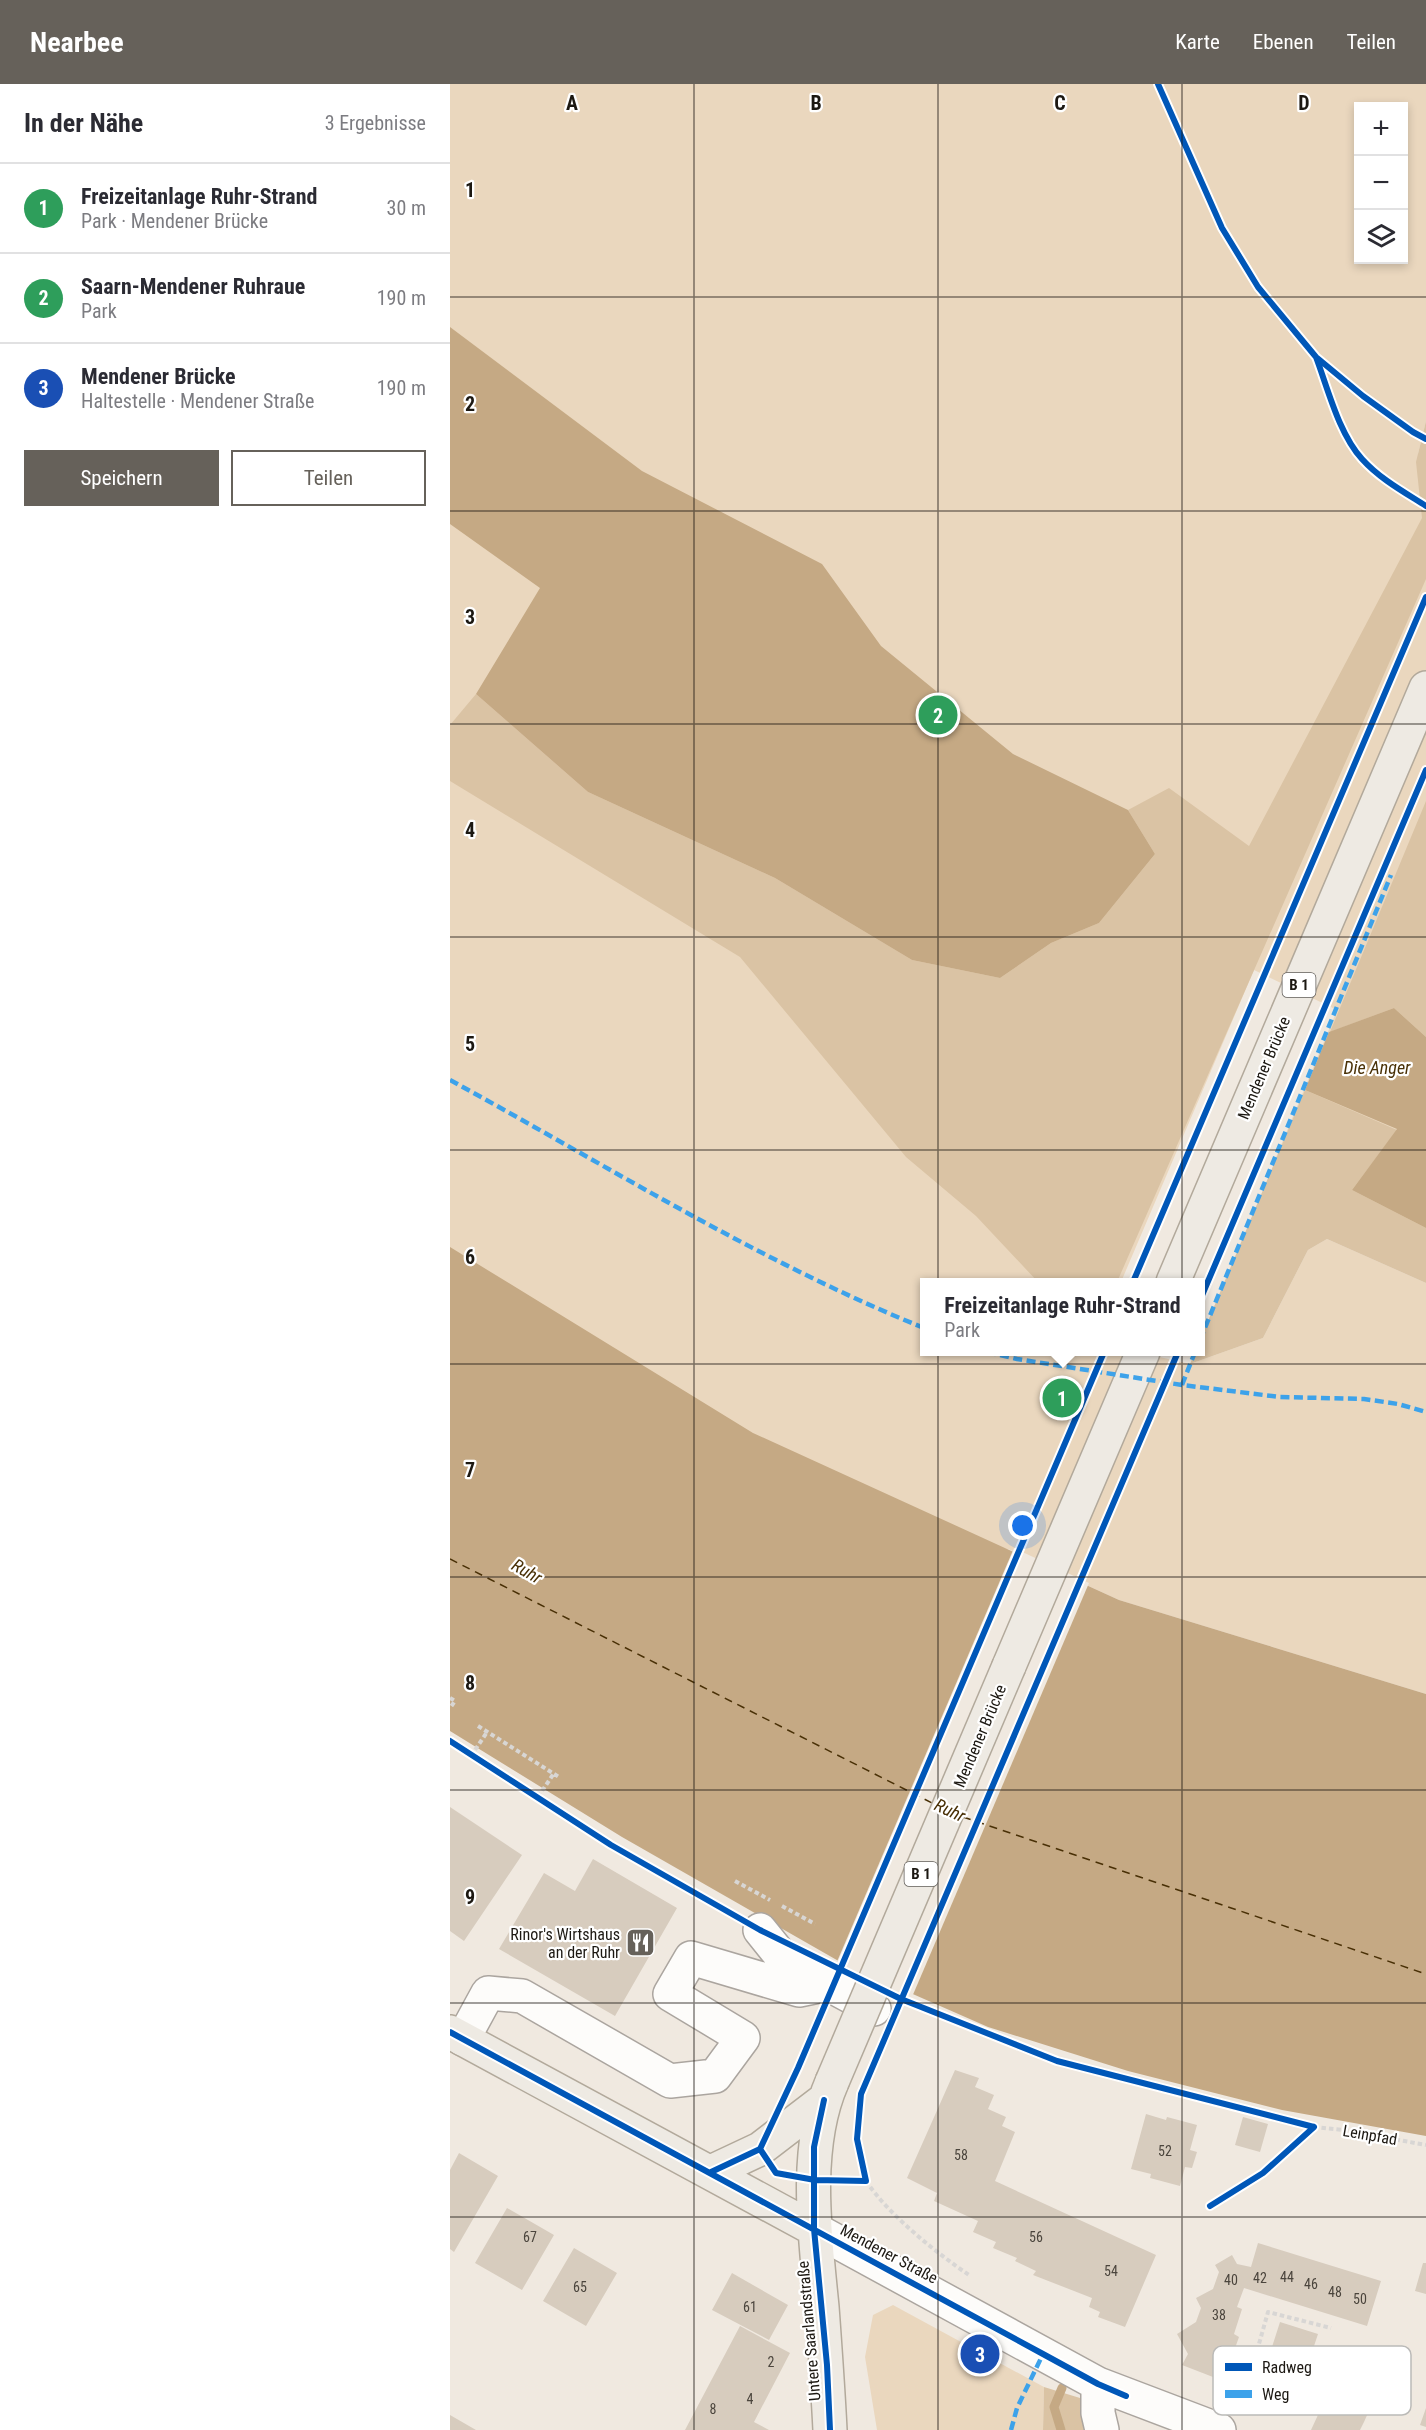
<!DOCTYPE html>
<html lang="de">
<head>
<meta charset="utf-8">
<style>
  body { margin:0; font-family:"Roboto Condensed",sans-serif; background:#f2f2f3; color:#2b2b33 }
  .controls { position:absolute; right:18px; top:18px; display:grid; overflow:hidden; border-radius:0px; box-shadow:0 3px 9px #0003 }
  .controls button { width:54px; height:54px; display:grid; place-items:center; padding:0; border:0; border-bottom:2px solid #e1e1e2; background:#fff; color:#2b2b33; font:30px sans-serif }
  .you { position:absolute; left:573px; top:1442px; width:21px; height:21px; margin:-15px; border:4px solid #fff; border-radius:50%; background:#1a73e8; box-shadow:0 0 0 9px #1a73e833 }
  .badge { display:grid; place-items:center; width:39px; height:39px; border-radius:50%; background:#66615a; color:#fff; font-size:20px; font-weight:700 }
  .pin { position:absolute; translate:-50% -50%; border:3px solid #fff; box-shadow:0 2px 6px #0006 }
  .popup { position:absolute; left:470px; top:1194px; width:285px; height:78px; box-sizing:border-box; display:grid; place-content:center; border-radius:0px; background:#fff; filter:drop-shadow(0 2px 4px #0005); font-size:20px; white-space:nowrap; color:#7c7c81 }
  .popup b { font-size:22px; color:#2b2b33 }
  .popup::after { content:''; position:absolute; left:50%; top:100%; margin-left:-12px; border:12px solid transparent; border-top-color:#fff }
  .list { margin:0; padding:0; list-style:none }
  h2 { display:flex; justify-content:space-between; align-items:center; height:78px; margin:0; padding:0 24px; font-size:26px }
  h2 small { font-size:20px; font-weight:400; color:#7c7c81 }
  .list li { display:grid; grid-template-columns:39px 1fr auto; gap:18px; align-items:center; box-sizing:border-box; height:90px; padding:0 24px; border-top:2px solid #e1e1e2 }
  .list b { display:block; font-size:22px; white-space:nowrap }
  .list p { margin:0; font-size:20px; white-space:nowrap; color:#7c7c81 }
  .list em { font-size:20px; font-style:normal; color:#7c7c81 }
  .actions { display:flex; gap:12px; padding:18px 24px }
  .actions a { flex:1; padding:14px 0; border:2px solid #66615a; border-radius:0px; text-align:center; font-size:21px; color:#66615a }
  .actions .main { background:#66615a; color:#fff }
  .icon { flex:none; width:33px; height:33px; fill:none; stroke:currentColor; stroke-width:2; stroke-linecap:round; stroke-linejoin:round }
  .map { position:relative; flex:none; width:976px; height:2346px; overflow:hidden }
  header { display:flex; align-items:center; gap:36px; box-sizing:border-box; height:84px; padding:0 30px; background:#66615a; color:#fff }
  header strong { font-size:28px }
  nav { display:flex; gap:33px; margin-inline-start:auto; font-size:21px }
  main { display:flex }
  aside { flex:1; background:#fff }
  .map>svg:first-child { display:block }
</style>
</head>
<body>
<header>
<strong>Nearbee</strong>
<nav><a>Karte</a><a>Ebenen</a><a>Teilen</a></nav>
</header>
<main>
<aside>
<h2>In der Nähe<small>3 Ergebnisse</small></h2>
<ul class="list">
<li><span class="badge" style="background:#2e9e5b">1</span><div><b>Freizeitanlage Ruhr-Strand</b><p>Park · Mendener Brücke</p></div><em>30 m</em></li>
<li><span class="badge" style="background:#2e9e5b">2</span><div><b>Saarn-Mendener Ruhraue</b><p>Park</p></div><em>190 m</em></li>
<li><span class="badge" style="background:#1a4fb4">3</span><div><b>Mendener Brücke</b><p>Haltestelle · Mendener Straße</p></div><em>190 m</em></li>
</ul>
<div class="actions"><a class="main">Speichern</a><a>Teilen</a></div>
</aside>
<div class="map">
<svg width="976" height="2346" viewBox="0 0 976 2346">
  <rect width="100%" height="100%" fill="#f0e9e0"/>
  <!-- green -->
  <path fill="#ead7be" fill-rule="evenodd" d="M0 0H976V337L968 370 976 376V1188L894 1147 824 1078 887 926 804 886 671 1198H474V1268H688L740 1280 813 1254 858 1166 877 1155 976 1199V1610L669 1516 558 1465 0 1413ZM908 22H954V176H908Z
    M443 2221 594 2303 593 2346H427L415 2273 423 2231Z"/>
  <!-- forest -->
  <path fill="#dac3a4" d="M976 337V495L667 1198H588L526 1132 456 1073 290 873 0 697V641L26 610 138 708 325 794 462 876 550 894 601 859 649 839 705 770 678 726 719 704 799 762 972 434 966 378Z
    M976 717V953L944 924 880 948Z
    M855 1006 947 1046 902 1106 976 1144V1199L877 1155 858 1166 813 1254 740 1280 745 1268H750V1256Z
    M594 2303 630 2314 634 2346H593Z"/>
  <!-- water -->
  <path fill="#c5a984" d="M0 243 192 387 372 480 431 562 563 670 678 726 705 770 649 839 601 859 550 894 462 876 325 794 138 708 26 610 90 504 0 440Z
    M944 924 976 953V1144L902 1106 947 1045 855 1006 879 948Z
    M0 1163 303 1349 669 1516 976 1610V2052L832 2026 678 1987 538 1943 392 1879 172 1753 0 1647Z"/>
  <!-- pier -->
  <path fill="#f0e9e0" d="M564 1464 639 1499 462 1913 386 1880Z"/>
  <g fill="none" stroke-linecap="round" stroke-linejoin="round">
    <!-- stream -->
    <path stroke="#c5a984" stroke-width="9" d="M611 2346 604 2323 612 2304"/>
    <!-- ferry -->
    <path stroke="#493006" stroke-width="1.5" stroke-dasharray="8 6" stroke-linecap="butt" d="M0 1475 484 1720
      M513 1733 976 1890"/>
  </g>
  <!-- building -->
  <path fill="#d7ccbe" d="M0 1723 72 1771 14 1857 0 1847Z
    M143 1775 227 1824 165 1932 49 1865 94 1789 125 1807Z
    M505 1986 529 1994 525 2003 544 2011 538 2025 556 2033 552 2042 565 2048 545 2097 706 2171 675 2243 648 2233 650 2228 639 2223 642 2214 583 2191 586 2187 565 2177 567 2174 543 2164 546 2158 523 2148 528 2137 484 2117 487 2109 457 2094Z
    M696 2030 716 2036 717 2033 747 2041 740 2066 747 2068 742 2084 735 2083 730 2102 700 2094 701 2090 681 2085Z
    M793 2033 818 2040 810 2068 785 2061Z
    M9 2069 48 2092 4 2168 0 2165V2086Z
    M57 2124 104 2151 72 2206 25 2179Z
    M808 2159 931 2197 917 2242 794 2204 787 2223 792 2225 784 2250 789 2253 775 2292 765 2289 763 2293 732 2281 738 2270 727 2250 746 2238 751 2224 746 2214 763 2205 769 2188 765 2181 782 2171 787 2180 801 2183Z
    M124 2164 167 2189 136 2242 93 2217Z
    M973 2179H976V2210L965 2207Z
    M282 2189 338 2221 319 2256 262 2226Z
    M830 2238 868 2250 860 2274 822 2263Z
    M290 2242 340 2269 304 2338 319 2346H235Z
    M810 2288 848 2298 836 2324 802 2316Z
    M886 2292 926 2311 914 2338 910 2346H861Z
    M976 2324V2343L970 2341Z
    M0 2331 26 2346H0Z"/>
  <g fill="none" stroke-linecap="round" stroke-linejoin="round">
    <defs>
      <path id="minor" d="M310 1846 335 1877 424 1925
        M13 1955 38 1909 72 1912 220 1997 265 1992 293 1954 220 1910 241 1874 349 1906 378 1900
        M364 2145 648 2300 769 2346
        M648 2300V2329L652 2346"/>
      <path id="major" d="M723 1198 976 604
        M559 1582 693 1268
        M0 1948 364 2145
        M261 2088 310 2065 374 2016
        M380 2346C378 2305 375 2264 372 2223 365 2152 353 2064 382 1998"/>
    </defs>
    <!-- minor casing -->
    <use href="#minor" stroke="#aba59f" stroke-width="36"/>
    <!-- major casing -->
    <use href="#major" stroke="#b2a99b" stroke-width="36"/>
    <!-- path -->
    <path stroke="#d8d6d4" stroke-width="4" stroke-dasharray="4.5 3" stroke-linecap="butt" d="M0 1614 5 1617 0 1624
      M28 1642 109 1693
      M21 1672 37 1648
      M88 1713 104 1689
      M285 1797 320 1816
      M332 1822 365 1840
      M864 2043 894 2046 976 2061
      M416 2097C439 2131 485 2168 519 2191
      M805 2274 818 2228 881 2244"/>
    <!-- minor -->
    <use href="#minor" stroke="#fdfcfa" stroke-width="33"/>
    <!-- major -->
    <use href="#major" stroke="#eeeae3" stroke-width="33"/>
    <defs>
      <path id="major-bridge" d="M382 1998 559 1582"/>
    </defs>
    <!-- major-bridge casing -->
    <use href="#major-bridge" stroke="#b2a99b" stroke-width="36" stroke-linecap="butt"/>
    <!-- major-bridge -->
    <use href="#major-bridge" stroke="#eeeae3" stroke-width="33"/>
    <!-- quiet -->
    <path stroke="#3da2ea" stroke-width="4.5" stroke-dasharray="9 4.5" stroke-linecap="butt" d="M0 996C156 1081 308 1177 474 1244
      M750 1256 941 791
      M537 1268 567 1275 732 1301 830 1313 914 1315 948 1320 976 1328
      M732 1301 745 1268
      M561 2346 567 2324 593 2270"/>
    <defs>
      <path id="cycleway" d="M708 0 772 144 808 203 866 273 913 312 963 348 976 355
        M866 273C878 305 889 350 912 375 930 395 954 408 976 422
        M683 1198 976 513
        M750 1216 976 686
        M0 1657 161 1761 310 1846 451 1915 607 1977 864 2043
        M0 1948 593 2270 648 2300 676 2312
        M374 2016 364 2063V2145L377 2281 380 2346
        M310 2065 326 2089 365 2096 416 2097 407 2055 411 2010 728 1268
        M261 2088 310 2065 348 1984 654 1268
        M760 2122 813 2089 864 2043"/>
    </defs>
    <!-- cycleway casing -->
    <use href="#cycleway" stroke="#fff" stroke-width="10"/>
    <!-- cycleway -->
    <use href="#cycleway" stroke="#0057b8" stroke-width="6"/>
  </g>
  <!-- grid -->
  <path fill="none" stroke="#1c1812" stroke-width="1.5" stroke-opacity="0.55" d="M244 0V2346M488 0V2346M732 0V2346M0 213H976M0 427H976M0 640H976M0 853H976M0 1066H976M0 1280H976M0 1493H976M0 1706H976M0 1919H976M0 2133H976"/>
  <!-- icons -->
  <defs>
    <symbol id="restaurant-square" viewBox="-11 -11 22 22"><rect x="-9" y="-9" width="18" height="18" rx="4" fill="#66615a" stroke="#fff"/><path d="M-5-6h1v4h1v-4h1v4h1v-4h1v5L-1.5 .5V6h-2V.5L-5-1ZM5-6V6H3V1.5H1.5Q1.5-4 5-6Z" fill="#fff"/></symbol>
  </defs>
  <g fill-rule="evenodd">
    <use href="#restaurant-square" x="174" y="1842" width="33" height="33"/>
  </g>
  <g text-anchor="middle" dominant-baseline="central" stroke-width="4.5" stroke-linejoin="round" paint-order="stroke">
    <!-- number labels -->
    <g font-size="14" fill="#4b453d">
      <text x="715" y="2067">52</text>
      <text x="511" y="2071">58</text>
      <text x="80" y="2153">67</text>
      <text x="586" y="2153">56</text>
      <text x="661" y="2187">54</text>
      <text x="837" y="2193">44</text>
      <text x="810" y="2194">42</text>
      <text x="781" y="2196">40</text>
      <text x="861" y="2200">46</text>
      <text x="130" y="2203">65</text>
      <text x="885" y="2208">48</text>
      <text x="910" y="2215">50</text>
      <text x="300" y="2223">61</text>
      <text x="769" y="2231">38</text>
      <text x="321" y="2278">2</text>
      <text x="300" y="2315">4</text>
      <text x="263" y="2325">8</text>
    </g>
    <!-- shield labels -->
    <g fill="#fff" stroke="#605d59" stroke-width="1.5">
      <rect x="832.5" y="889" width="33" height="24" rx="4.5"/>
      <rect x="454.5" y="1778" width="33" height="24" rx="4.5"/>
    </g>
    <g font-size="15" font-weight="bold" fill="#1c1812">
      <text x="849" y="901">B 1</text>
      <text x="471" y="1790">B 1</text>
    </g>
    <!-- street labels -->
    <g font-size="16" fill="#1c1812" stroke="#fff">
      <text transform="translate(814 984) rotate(-67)">Mendener Brücke</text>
      <text transform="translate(530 1652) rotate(-67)">Mendener Brücke</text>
      <text transform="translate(920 2051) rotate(10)">Leinpfad</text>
      <text transform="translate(439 2170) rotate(28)">Mendener Straße</text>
      <text transform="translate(359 2247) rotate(-95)">Untere Saarlandstraße</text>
    </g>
    <!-- poi labels -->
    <g font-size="16" fill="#1c1812" stroke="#fff" text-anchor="end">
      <text x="170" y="1850">Rinor's Wirtshaus<tspan x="170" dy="18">an der Ruhr</tspan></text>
    </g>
    <!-- water labels -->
    <g font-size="18" font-style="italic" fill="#493006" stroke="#fff">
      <text x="927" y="983">Die Anger</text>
      <text transform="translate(77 1487) rotate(30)">Ruhr</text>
      <text transform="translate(500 1726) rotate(25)">Ruhr</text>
    </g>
  </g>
  <!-- legend -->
  <rect x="763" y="2262" width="198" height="69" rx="9" fill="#fff" stroke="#bbbab8" stroke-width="1.5"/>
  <rect x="775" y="2279" width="27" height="8" fill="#0057b8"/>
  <rect x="775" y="2306" width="27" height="8" fill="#3da2ea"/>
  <g font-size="16" fill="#1c1812">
    <text x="812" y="2289">Radweg</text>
    <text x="812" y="2316">Weg</text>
  </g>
  <g font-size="20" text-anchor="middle" font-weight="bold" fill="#1c1812" stroke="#fff" stroke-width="4.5" stroke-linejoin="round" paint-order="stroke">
    <text x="122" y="26">A</text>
    <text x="366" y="26">B</text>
    <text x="610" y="26">C</text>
    <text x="854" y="26">D</text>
    <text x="20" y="113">1</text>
    <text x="20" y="327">2</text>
    <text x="20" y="540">3</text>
    <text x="20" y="753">4</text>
    <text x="20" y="967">5</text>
    <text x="20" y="1180">6</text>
    <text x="20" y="1393">7</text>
    <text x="20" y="1606">8</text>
    <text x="20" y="1820">9</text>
  </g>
</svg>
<div class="controls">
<button>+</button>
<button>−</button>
<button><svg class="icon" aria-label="layers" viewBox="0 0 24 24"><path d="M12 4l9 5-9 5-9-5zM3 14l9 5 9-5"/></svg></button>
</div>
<div class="you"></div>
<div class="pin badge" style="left:612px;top:1314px;background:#2e9e5b">1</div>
<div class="popup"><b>Freizeitanlage Ruhr-Strand</b>Park</div>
<div class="pin badge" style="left:488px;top:631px;background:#2e9e5b">2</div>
<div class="pin badge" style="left:530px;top:2270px;background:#1a4fb4">3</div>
</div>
</main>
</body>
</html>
